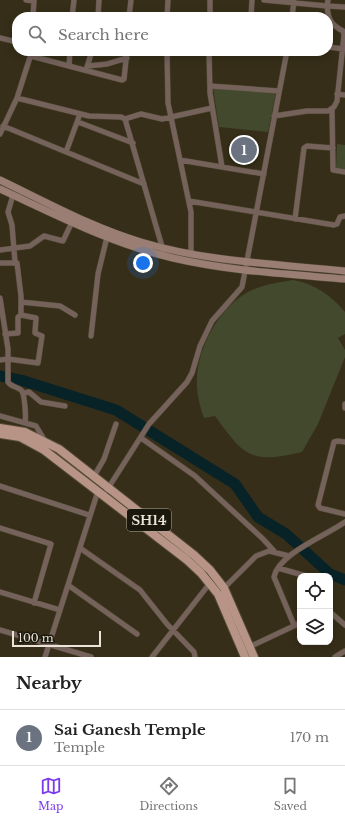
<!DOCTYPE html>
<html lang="en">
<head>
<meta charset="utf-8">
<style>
  body { margin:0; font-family:"Libre Baskerville",serif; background:#f6f6f6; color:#222 }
  .controls { position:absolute; right:12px; bottom:12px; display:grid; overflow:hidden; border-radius:8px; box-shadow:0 2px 10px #0003 }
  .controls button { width:36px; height:36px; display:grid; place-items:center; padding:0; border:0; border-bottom:1px solid #e0e0e0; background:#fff; color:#222; font:20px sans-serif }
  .scale { position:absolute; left:12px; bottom:10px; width:89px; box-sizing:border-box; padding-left:4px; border:2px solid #eae5d8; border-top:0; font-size:11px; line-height:14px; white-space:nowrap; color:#eae5d8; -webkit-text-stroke:3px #1a170d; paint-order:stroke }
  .you { position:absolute; left:143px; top:263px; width:14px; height:14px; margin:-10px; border:3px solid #fff; border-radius:50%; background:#1a73e8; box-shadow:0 0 0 6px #1a73e833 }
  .badge { display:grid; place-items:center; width:26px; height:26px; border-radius:50%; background:#7c3aed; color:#fff; font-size:13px; font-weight:700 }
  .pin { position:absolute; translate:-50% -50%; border:2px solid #fff; box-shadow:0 1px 4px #0006 }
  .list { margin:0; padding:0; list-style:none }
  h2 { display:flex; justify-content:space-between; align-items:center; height:52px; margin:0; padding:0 16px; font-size:17px }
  h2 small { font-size:13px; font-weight:400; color:#767676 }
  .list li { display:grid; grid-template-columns:26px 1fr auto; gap:12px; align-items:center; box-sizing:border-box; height:56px; padding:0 16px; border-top:1px solid #e0e0e0 }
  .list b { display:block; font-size:15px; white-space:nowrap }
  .list p { margin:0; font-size:13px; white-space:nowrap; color:#767676 }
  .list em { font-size:13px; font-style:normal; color:#767676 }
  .icon { flex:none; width:22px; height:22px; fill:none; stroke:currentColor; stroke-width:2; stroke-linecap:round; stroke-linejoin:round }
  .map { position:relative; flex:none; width:345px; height:657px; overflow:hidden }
  .search { position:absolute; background:#fff; box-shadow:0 2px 10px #0003; left:12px; right:12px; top:12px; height:44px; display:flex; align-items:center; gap:10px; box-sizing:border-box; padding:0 14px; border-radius:16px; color:#767676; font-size:15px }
  .sheet { height:108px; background:#fff }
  nav { display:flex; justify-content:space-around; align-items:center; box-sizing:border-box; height:56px; border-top:1px solid #e0e0e0; background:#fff; font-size:11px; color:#767676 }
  nav a { display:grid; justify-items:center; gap:2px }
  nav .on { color:#7c3aed }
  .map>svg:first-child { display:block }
</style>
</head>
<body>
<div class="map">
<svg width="345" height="657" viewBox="0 0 345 657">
  <rect width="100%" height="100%" fill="#362e18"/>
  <!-- green -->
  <path fill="#43492c" d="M213 88 276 92 268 132 219 127Z
    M337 144 345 145V170L336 169Z
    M293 280C315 284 331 295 345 312V334L338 338 345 350V357L318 424 302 452C250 464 245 457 215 416L204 418C199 404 196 391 197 376 199 347 218 311 243 295 258 285 276 283 293 280Z"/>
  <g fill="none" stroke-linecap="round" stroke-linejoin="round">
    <!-- river -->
    <path stroke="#072328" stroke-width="11" d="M0 376 24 381 116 410 235 484 258 517 286 534 330 574 345 580"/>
    <defs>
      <path id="street" d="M26 0 34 1
        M264 0 327 6 328 0
        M33 17 34 0
        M72 17 74 0
        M98 17 99 0
        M129 17 131 0
        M167 17 168 0
        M210 17V0
        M251 17 252 0
        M292 17 294 0
        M0 38 17 42
        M328 47 344 49
        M167 51 168 103 191 212V255
        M209 51 210 93 222 167
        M31 56 122 80 124 79 127 51
        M69 66 70 51
        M88 66 107 64 127 58
        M87 67 92 51
        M210 86 279 91
        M337 94 345 95
        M17 98 89 116 121 117 125 119 163 250
        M332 109 333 170 345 172
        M274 116 307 111H328L334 107 337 101 344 35 343 31C331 25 328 19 327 6L345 7
        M125 119 141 114 162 119 212 108
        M78 122 133 143
        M3 126 144 184
        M0 134 17 98 32 51
        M66 152 80 114
        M180 160 264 174
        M13 195 8 212 12 225 15 262
        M189 201 334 225 337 224 340 217 345 216
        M295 219 304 148 307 146 333 148
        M0 250 30 246 44 236 63 241 72 222
        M0 263H17L21 296V315L36 318 35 333 42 336 38 363 8 359 0 360
        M0 298 8 349V382C11 387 16 386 21 390 25 393 26 418 25 423
        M21 302 60 306 75 315
        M5 334 18 333V317L21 315
        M91 336 98 274 107 237
        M24 393 29 392 41 402 65 406
        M345 404V408
        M0 416 36 426 45 441
        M141 438 195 476 263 539 274 551
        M345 442 338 441 334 442 318 505 320 508 345 514
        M93 478 104 459 116 424
        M0 486 89 515
        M107 490 149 424 187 382 192 373 200 346 212 321 242 287 287 51
        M0 528 51 544 34 603
        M80 548 140 590 167 624 194 652 195 657
        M278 568 306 576
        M68 585 137 634
        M223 589 256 556 269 551 289 556
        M0 592 60 610
        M330 612 345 625
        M294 625 274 577C278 554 327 535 345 522
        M0 630 91 657
        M247 648 300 623
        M45 657 98 491
        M152 657 210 583
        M335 657 345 651"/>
      <path id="secondary" d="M0 180C46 202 93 228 141 242 207 262 277 264 345 271
        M0 189C56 215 112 244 173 258 229 271 287 274 345 279"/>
      <path id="primary" d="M0 428 25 432 59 449 194 555 210 570 224 588 254 657
        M0 434 20 437 44 450 187 560 201 573 218 594 245 657"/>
    </defs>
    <!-- street casing -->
    <use href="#street" stroke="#534b37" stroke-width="6"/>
    <!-- secondary casing -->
    <use href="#secondary" stroke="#534b37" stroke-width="8"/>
    <!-- primary casing -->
    <use href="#primary" stroke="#534b37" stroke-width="10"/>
    <!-- street -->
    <use href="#street" stroke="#74625b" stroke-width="5"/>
    <!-- secondary -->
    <use href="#secondary" stroke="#9a7e73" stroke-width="7"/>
    <!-- primary -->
    <use href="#primary" stroke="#b79485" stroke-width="8"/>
  </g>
  <g text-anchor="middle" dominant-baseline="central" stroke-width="3" stroke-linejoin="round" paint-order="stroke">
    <!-- shield labels -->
    <rect fill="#1a170d" stroke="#aca79b" stroke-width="1" x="127" y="509" width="44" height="22" rx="3"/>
    <g font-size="13" font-weight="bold" fill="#eae5d8">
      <text x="149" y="520">SH14</text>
    </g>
  </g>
</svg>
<div class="controls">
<button><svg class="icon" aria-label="locate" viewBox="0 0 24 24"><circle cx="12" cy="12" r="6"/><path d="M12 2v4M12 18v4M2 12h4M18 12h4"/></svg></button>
<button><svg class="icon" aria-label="layers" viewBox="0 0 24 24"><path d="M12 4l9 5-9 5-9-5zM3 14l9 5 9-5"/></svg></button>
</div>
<div class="scale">100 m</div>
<div class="you"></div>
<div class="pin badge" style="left:244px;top:150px;background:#6b7280">1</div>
<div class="search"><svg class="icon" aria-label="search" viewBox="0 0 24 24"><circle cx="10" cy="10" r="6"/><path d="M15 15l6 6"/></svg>Search here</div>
</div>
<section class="sheet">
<h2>Nearby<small></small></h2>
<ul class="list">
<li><span class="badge" style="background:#6b7280">1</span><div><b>Sai Ganesh Temple</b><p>Temple</p></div><em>170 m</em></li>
</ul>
</section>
<nav>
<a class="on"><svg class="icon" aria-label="map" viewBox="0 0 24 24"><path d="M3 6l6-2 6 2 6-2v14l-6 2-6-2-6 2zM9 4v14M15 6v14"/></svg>Map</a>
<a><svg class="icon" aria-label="directions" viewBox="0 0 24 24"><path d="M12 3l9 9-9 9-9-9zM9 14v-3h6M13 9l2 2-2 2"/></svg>Directions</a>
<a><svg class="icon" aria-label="saved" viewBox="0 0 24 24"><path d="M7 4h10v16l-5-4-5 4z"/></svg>Saved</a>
</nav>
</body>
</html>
